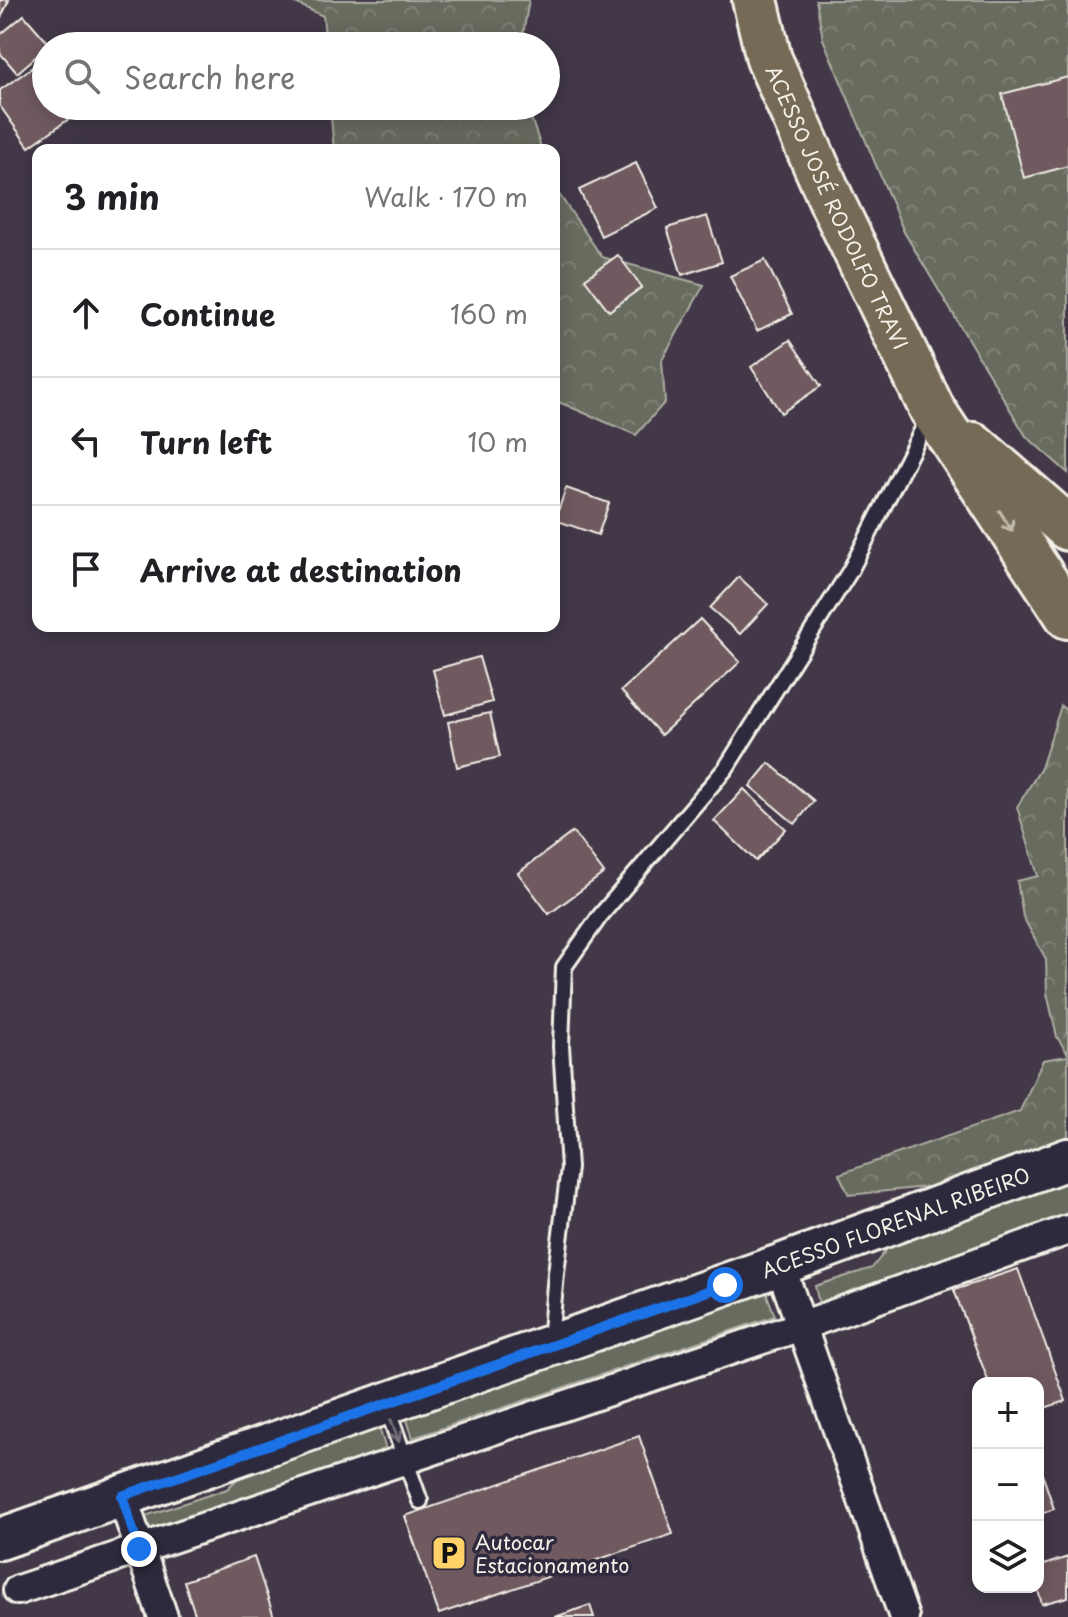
<!DOCTYPE html>
<html lang="en">
<head>
<meta charset="utf-8">
<style>
  body { margin:0; font-family:"Playpen Sans",sans-serif; background:#f2f2f2; color:#202124 }
  .controls { position:absolute; right:24px; bottom:24px; display:grid; overflow:hidden; border-radius:16px; box-shadow:0 4px 20px #0003 }
  .controls button { width:72px; height:72px; display:grid; place-items:center; padding:0; border:0; border-bottom:2px solid #e0e0e0; background:#fff; color:#202124; font:40px sans-serif }
  .stop { position:absolute; width:24px; height:24px; margin:-18px; border:6px solid #1a73e8; border-radius:50%; background:#fff }
  .stop.end { background:#1a73e8; border-color:#fff; box-shadow:0 2px 8px #0008 }
  .list { margin:0; padding:0; list-style:none }
  h2 { display:flex; justify-content:space-between; align-items:center; height:104px; margin:0; padding:0 32px; font-size:34px }
  h2 small { font-size:26px; font-weight:400; color:#757577 }
  .list li { display:grid; grid-template-columns:52px 1fr auto; gap:24px; align-items:center; box-sizing:border-box; height:128px; padding:0 32px; border-top:2px solid #e0e0e0 }
  .list b { display:block; font-size:30px; white-space:nowrap }
  .list em { font-size:26px; font-style:normal; color:#757577 }
  .icon { flex:none; width:44px; height:44px; fill:none; stroke:currentColor; stroke-width:2; stroke-linecap:round; stroke-linejoin:round }
  .map { position:relative; flex:none; width:1068px; height:1617px; overflow:hidden }
  .search { position:absolute; background:#fff; box-shadow:0 4px 20px #0003; left:32px; top:32px; width:528px; height:88px; display:flex; align-items:center; gap:20px; box-sizing:border-box; padding:0 28px; border-radius:44px; color:#757577; font-size:30px }
  .panel { position:absolute; background:#fff; box-shadow:0 4px 20px #0003; left:32px; top:144px; width:528px; height:488px; border-radius:16px }
  .map>svg:first-child { display:block }
</style>
</head>
<body>
<div class="map">
<svg width="1068" height="1617" viewBox="0 0 1068 1617">
  <defs>
    <pattern id="forest-crowns" width="20" height="18" patternUnits="userSpaceOnUse" patternTransform="scale(2)"><rect width="20" height="18" fill="#686c5e"/><path d="M2 6a3 3 0 1 1 6 0M12 15a3 3 0 1 1 6 0" fill="none" stroke="#7e8175"/></pattern>
  </defs>
  <rect width="100%" height="100%" fill="#423848"/>
  <filter id="ink" filterUnits="userSpaceOnUse"><feTurbulence type="fractalNoise" baseFrequency=".0125" numOctaves="2"/><feDisplacementMap in="SourceGraphic" scale="16" xChannelSelector="R" yChannelSelector="G"/><feConvolveMatrix kernelMatrix="1 2 1 2 8 2 1 2 1" color-interpolation-filters="sRGB"/></filter>
  <g filter="url(#ink)">
    <!-- grass -->
    <path fill="#686c5e" stroke="#aeaea3" stroke-width="2" d="M1068 1179V1213L819 1304 815 1286 872 1268 895 1239Z
      M766 1292 775 1316 413 1438 405 1414Z
      M379 1427 386 1450 151 1530 142 1517 227 1489 248 1468Z"/>
    <!-- forest -->
    <path fill="url(#forest-crowns)" stroke="#aeaea3" stroke-width="2" d="M289 0H529L521 46H326L323 16Z
      M816 0H1068V473L1026 436 904 232 823 39Z
      M330 106H527L542 150H334Z
      M554 187 602 257 704 285 662 360 665 402 636 435 554 400Z
      M1061 706 1068 712V1054L1057 1037 1047 993 1046 959 1023 917 1017 881 1038 876 1017 807 1041 768Z
      M1068 1056V1136L936 1186 849 1195 839 1174 1020 1111 1043 1060Z"/>
    <!-- building -->
    <path fill="#705a60" stroke="#f4f1e8" stroke-width="2" d="M0 0H9L0 20Z
      M24 15 50 45 46 46V48L17 73 0 53V35Z
      M36 65 46 79V106H65L73 116 29 147 0 106V90Z
      M1068 77V166L1024 178 1002 94Z
      M636 163 658 208 601 236 579 190Z
      M707 216 722 262 682 275 667 228Z
      M618 255 642 287 609 311 585 279Z
      M765 260 792 314 757 331 730 276Z
      M790 340 821 386 781 413 751 367Z
      M566 488 609 503 598 535 555 520Z
      M739 577 768 604 740 634 710 608Z
      M700 619 740 662 661 735 621 691Z
      M479 657 492 702 445 715 433 670Z
      M490 713 500 757 457 767 448 722Z
      M769 763 814 801 795 824 750 786Z
      M744 789 786 829 756 861 714 821Z
      M573 832 604 873 549 914 518 873Z
      M1018 1269 1066 1401 1038 1410V1383H989L954 1290Z
      M639 1436 673 1534 439 1614 405 1516Z
      M1038 1461 1054 1509 1038 1515Z
      M254 1557 274 1617H196L184 1581Z
      M1068 1557V1597L1042 1604 1037 1587 1038 1567Z
      M590 1605 594 1617H555Z"/>
    <g fill="none" stroke-linecap="round" stroke-linejoin="round">
      <defs>
        <path id="lane" d="M550 1342 556 1273 569 1168 561 1046 564 967 600 916 726 768 850 571 929 417
          M387 1408 420 1501"/>
        <path id="street" d="M780 1265 904 1617
          M122 1496 163 1617
          M18 1590 801 1326 1068 1230"/>
        <g id="secondary">
          <path id="s1" d="M0 1539 780 1265 1068 1159"/>
        </g>
        <g id="highway">
          <path id="s2" d="M755 0 769 59 834 206 932 409 1068 616"/>
          <path d="M973 445 1068 528"/>
        </g>
      </defs>
      <!-- lane casing -->
      <use href="#lane" stroke="#f4f1e8" stroke-width="20"/>
      <!-- street casing -->
      <use href="#street" stroke="#f4f1e8" stroke-width="34"/>
      <!-- secondary casing -->
      <use href="#secondary" stroke="#f4f1e8" stroke-width="46"/>
      <!-- highway casing -->
      <use href="#highway" stroke="#f4f1e8" stroke-width="50"/>
      <!-- lane -->
      <use href="#lane" stroke="#2f2a3d" stroke-width="14"/>
      <!-- street -->
      <use href="#street" stroke="#2f2a3d" stroke-width="28"/>
      <!-- secondary -->
      <use href="#secondary" stroke="#2f2a3d" stroke-width="40"/>
      <!-- highway -->
      <use href="#highway" stroke="#756a55" stroke-width="44"/>
    </g>
    <!-- one-way arrows -->
    <defs><path id="oneway-shaft" d="M-6 0H5M1.5-3L5.5 0L1.5 3" fill="none" stroke-width="1.6" stroke-linecap="round" stroke-linejoin="round" transform="scale(2)"/></defs>
    <use stroke="#c1bbad" href="#oneway-shaft" transform="translate(1006 521) rotate(57)"/>
    <use stroke="#747079" href="#oneway-shaft" transform="translate(395 1431) rotate(70)"/>
  </g>
  <g fill="none" stroke-linecap="round" stroke-linejoin="round" filter="url(#ink)">
    <!-- route -->
    <path stroke="#1a73e8" stroke-width="10" d="M139 1549 122 1496 725 1285"/>
  </g>
  <!-- icons -->
  <defs>
    <symbol id="parking-square" viewBox="-11 -11 22 22"><rect x="-9" y="-9" width="18" height="18" rx="4" fill="#ffd166" stroke="#2f2a3d"/><path d="M-3.5-5.5H1a3.5 3.5 0 0 1 0 7H-1V5.5H-3.5ZM-1-3.4V-.6H.8a1.4 1.4 0 0 0 0-2.8Z" fill="#111"/></symbol>
  </defs>
  <g fill-rule="evenodd">
    <use href="#parking-square" x="429" y="1533" width="40" height="40"/>
  </g>
  <g text-anchor="middle" dominant-baseline="central" stroke-width="7" stroke-linejoin="round" paint-order="stroke">
    <!-- street labels -->
    <g font-size="20" fill="#f4f1e8" stroke="#2f2a3d">
      <text stroke="none"><textPath href="#s2" startOffset="224">ACESSO JOSÉ RODOLFO TRAVI</textPath></text>
      <text stroke="none"><textPath href="#s1" startOffset="950">ACESSO FLORENAL RIBEIRO</textPath></text>
    </g>
    <!-- poi labels -->
    <g font-size="20" fill="#f4f1e8" stroke="#2f2a3d" text-anchor="start">
      <text x="475" y="1542">Autocar<tspan x="475" dy="23">Estacionamento</tspan></text>
    </g>
  </g>
</svg>
<div class="controls">
<button>+</button>
<button>−</button>
<button><svg class="icon" aria-label="layers" viewBox="0 0 24 24"><path d="M12 4l9 5-9 5-9-5zM3 14l9 5 9-5"/></svg></button>
</div>
<div class="stop" style="left:725px;top:1285px"></div>
<div class="stop end" style="left:139px;top:1549px"></div>
<div class="search"><svg class="icon" aria-label="search" viewBox="0 0 24 24"><circle cx="10" cy="10" r="6"/><path d="M15 15l6 6"/></svg>Search here</div>
<section class="panel">
<h2>3 min<small>Walk · 170 m</small></h2>
<ul class="list">
<li><svg class="icon" aria-label="ahead" viewBox="0 0 24 24"><path d="M12 20V5M6 11l6-6 6 6"/></svg><div><b>Continue</b></div><em>160 m</em></li>
<li><svg class="icon" aria-label="left" viewBox="0 0 24 24"><path d="M17 20v-9H6M10 6l-5 5 5 5"/></svg><div><b>Turn left</b></div><em>10 m</em></li>
<li><svg class="icon" aria-label="arrive" viewBox="0 0 24 24"><path d="M6 21V4h12l-3 4 3 4H6"/></svg><div><b>Arrive at destination</b></div></li>
</ul>
</section>
</div>
</body>
</html>
